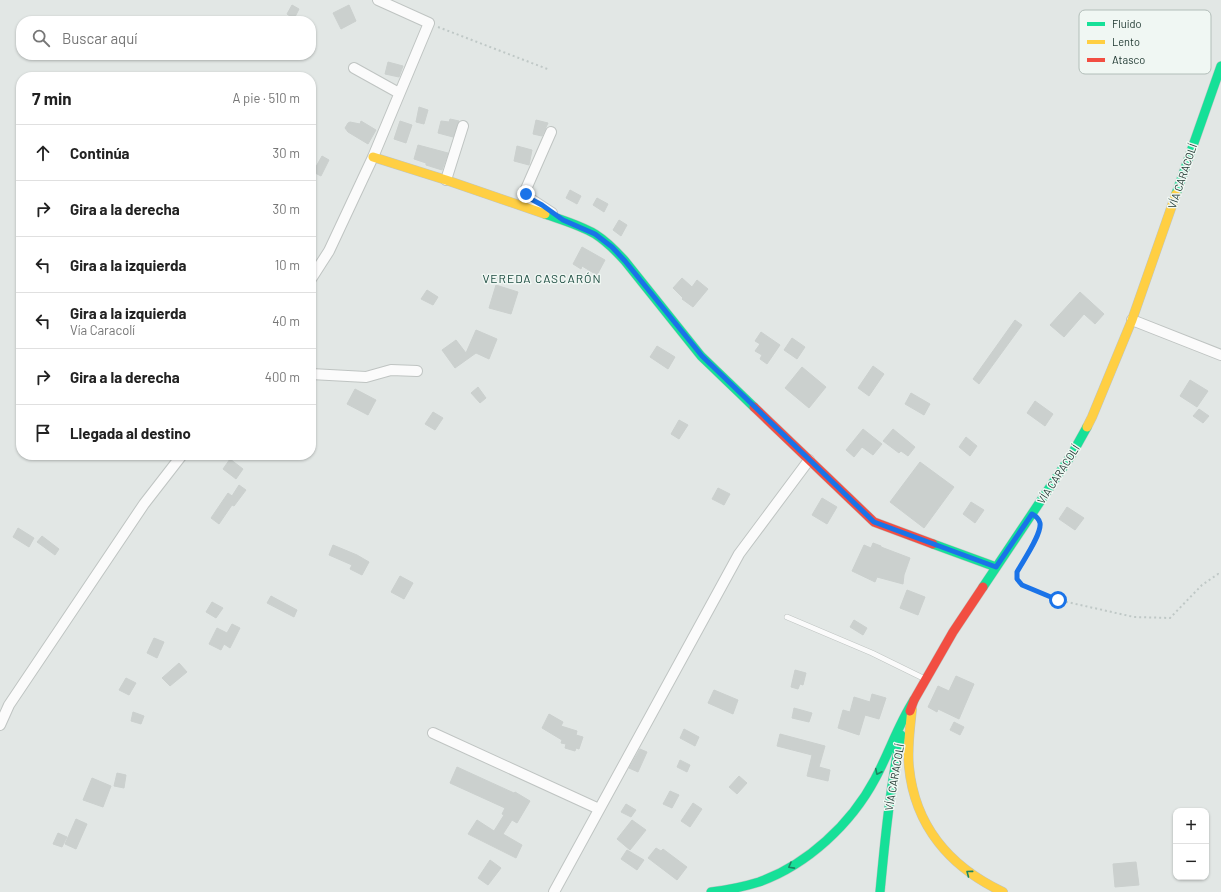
<!DOCTYPE html>
<html lang="es">
<head>
<meta charset="utf-8">
<style>
  body { margin:0; font-family:Barlow,sans-serif; background:#f6f6f6; color:#222 }
  .controls { position:absolute; right:12px; bottom:12px; display:grid; overflow:hidden; border-radius:8px; box-shadow:0 1px 3px #0004 }
  .controls button { width:36px; height:36px; display:grid; place-items:center; padding:0; border:0; border-bottom:1px solid #e0e0e0; background:#fff; color:#222; font:20px sans-serif }
  .stop { position:absolute; width:12px; height:12px; margin:-9px; border:3px solid #1a73e8; border-radius:50%; background:#fff }
  .stop.end { background:#1a73e8; border-color:#fff; box-shadow:0 1px 4px #0008 }
  .list { margin:0; padding:0; list-style:none }
  h2 { display:flex; justify-content:space-between; align-items:center; height:52px; margin:0; padding:0 16px; font-size:17px }
  h2 small { font-size:13px; font-weight:400; color:#767676 }
  .list li { display:grid; grid-template-columns:26px 1fr auto; gap:12px; align-items:center; box-sizing:border-box; height:56px; padding:0 16px; border-top:1px solid #e0e0e0 }
  .list b { display:block; font-size:15px; white-space:nowrap }
  .list p { margin:0; font-size:13px; white-space:nowrap; color:#767676 }
  .list em { font-size:13px; font-style:normal; color:#767676 }
  .icon { flex:none; width:22px; height:22px; fill:none; stroke:currentColor; stroke-width:2; stroke-linecap:round; stroke-linejoin:round }
  .map { position:relative; flex:none; width:1221px; height:892px; overflow:hidden }
  .search { position:absolute; background:#fff; box-shadow:0 1px 3px #0004; left:16px; top:16px; width:300px; height:44px; display:flex; align-items:center; gap:10px; box-sizing:border-box; padding:0 14px; border-radius:16px; color:#767676; font-size:15px }
  .panel { position:absolute; background:#fff; box-shadow:0 1px 3px #0004; left:16px; top:72px; width:300px; height:388px; border-radius:16px }
  .map>svg:first-child { display:block }
</style>
</head>
<body>
<div class="map">
<svg width="1221" height="892" viewBox="0 0 1221 892">
  <rect width="100%" height="100%" fill="#e2e7e5"/>
  <!-- building -->
  <path fill="#cbd0ce" stroke="#cbd0ce" d="M292 5 299 9 294 19 287 14Z
    M349 5 356 21 341 29 333 13Z
    M388 62 403 66 399 77 385 74Z
    M419 107 428 110 424 124 416 122Z
    M450 119 459 121 453 137 438 133 441 121 449 122Z
    M536 120 548 123 542 136 533 134Z
    M361 121 376 130 368 144 348 132 345 128 348 123 350 122 360 124Z
    M400 121 412 125 406 143 394 139Z
    M418 145 448 153 442 170 426 165V163L414 159Z
    M517 146 532 150 529 165 514 161Z
    M322 156 329 160 321 176 313 172Z
    M570 190 581 196 577 204 566 198Z
    M597 198 608 204 604 212 593 205Z
    M619 220 627 225 621 236 613 230Z
    M582 247 605 260 597 275 582 266 581 269 573 264Z
    M682 278 692 287 697 280 708 289 693 307 682 299 683 298 673 288Z
    M496 285 518 292 511 314 489 308Z
    M427 290 438 297 433 305 421 299Z
    M1080 292 1104 314 1095 324 1084 314 1064 337 1050 325Z
    M1015 320 1022 325 979 384 973 379Z
    M476 330 497 339 489 359 476 353 455 368 442 350 456 340 466 353Z
    M761 332 780 345 767 364 760 359 762 355 755 351 760 344 755 341Z
    M792 338 805 347 797 359 784 350Z
    M657 346 675 357 668 369 650 357Z
    M873 366 884 374 869 396 858 388Z
    M802 367 826 387 809 408 785 388Z
    M1190 380 1208 391 1197 407 1180 396Z
    M478 387 486 398 480 403 471 393Z
    M355 389 376 400 368 415 347 404Z
    M911 393 930 404 924 415 905 404Z
    M1035 401 1053 414 1045 426 1027 413Z
    M1199 409 1209 416 1203 423 1193 416Z
    M433 412 443 418 435 430 425 424Z
    M679 420 688 425 679 439 671 434Z
    M863 429 882 444 873 455 862 447 854 457 846 450Z
    M893 429 915 447 908 456 901 451 899 453 883 441Z
    M966 437 977 446 970 456 959 447Z
    M230 459 243 469 236 479 223 469Z
    M920 462 954 487 924 528 890 502Z
    M239 485 246 490 234 506 232 505 219 524 211 518 228 493 232 496Z
    M718 488 730 494 724 505 712 499Z
    M822 498 837 507 827 524 812 515Z
    M971 502 984 510 975 523 963 514Z
    M1067 507 1084 518 1075 530 1059 519Z
    M18 528 34 538 29 547 13 537Z
    M42 536 59 549 55 555 37 542Z
    M873 543 881 546V547L910 558 904 575 903 584 877 577 875 582 852 571 864 545 871 548Z
    M333 545 357 555 369 562 362 575 350 569 352 565 329 555Z
    M400 576 413 583 404 599 391 592Z
    M907 590 925 597 918 615 900 608Z
    M271 596 297 610 294 617 267 603Z
    M212 602 223 608 216 618 206 612Z
    M854 620 867 628 863 635 850 627Z
    M232 624 240 628 230 648 224 644 221 650 209 644 217 628 227 633Z
    M154 638 164 642 157 658 147 653Z
    M179 663 187 672 170 686 162 678Z
    M795 670 806 673 803 685 800 684 798 689 791 687Z
    M956 676 974 684 959 719 938 709 937 712 928 707 938 686 949 691Z
    M126 678 136 683 129 695 119 690Z
    M714 690 738 700 733 714 708 703Z
    M872 694 886 698 879 719 865 715 859 735 838 728 843 710 850 712 854 697 870 702Z
    M794 708 812 713 809 722 792 718Z
    M133 712 144 716 141 724 131 721Z
    M549 714 563 722 561 726 577 731 576 735 583 737 579 749 576 748 575 751 565 748 566 744 561 743 562 740 542 728Z
    M954 722 964 727 960 735 950 730Z
    M684 729 699 737 695 746 680 738Z
    M780 734 825 746 819 767 830 770 828 781 807 776 812 755 777 746Z
    M640 749 647 752 638 772 629 768Z
    M680 760 690 765 687 772 677 767Z
    M457 767 514 793 515 792 530 801 517 823 512 820 503 834 522 845 516 858 468 834 477 820 494 831 504 815 502 814 505 808 450 783Z
    M117 773 126 775 124 788 114 786Z
    M739 776 747 783 737 794 729 787Z
    M92 778 111 786 103 807 83 800Z
    M670 791 679 795 672 808 663 804Z
    M693 803 702 809 690 827 681 821Z
    M626 804 636 810 631 817 621 812Z
    M76 819 87 824 76 849 65 844Z
    M632 820 646 830 630 850 617 839Z
    M58 833 67 837 62 847 53 844Z
    M656 848 661 851 663 849 687 867 677 880 648 858Z
    M627 850 644 860 637 870 621 859Z
    M490 860 501 868 488 885 478 878Z
    M1136 862 1139 885 1115 887 1113 864Z"/>
  <g fill="none" stroke-linecap="round" stroke-linejoin="round">
    <defs>
      <path id="lane" d="M787 617 872 653 925 679"/>
      <path id="street" d="M354 68 399 93
        M551 132 526 189V194L529 198 552 213
        M446 180 463 126
        M311 279 329 251 373 157 429 23 378 0
        M1132 320 1221 355
        M311 374 366 377 391 370 417 371
        M0 725 9 705 144 504 182 455
        M433 733 599 809
        M554 892 739 554 809 460"/>
      <path id="fast" d="M1176 194 1221 66
        M545 214C562 220 580 225 595 234 606 241 616 251 625 261L701 356 754 407
        M933 544 996 567
        M983 587 1072 454 1087 427
        M711 892C727 890 743 887 759 882 807 865 851 824 875 779 889 753 898 725 914 700
        M880 892C885 839 890 787 901 735"/>
      <path id="slow" d="M373 157 446 180 545 214
        M1087 427 1092 417 1132 320 1176 194
        M912 709C910 728 907 748 909 767 915 826 950 867 1003 892"/>
      <path id="jam" d="M754 407 874 522 933 544
        M910 711 914 700 953 632 983 587"/>
    </defs>
    <!-- lane casing -->
    <use href="#lane" stroke="#bfc4c2" stroke-width="6"/>
    <!-- street casing -->
    <use href="#street" stroke="#bfc4c2" stroke-width="12"/>
    <!-- fast casing -->
    <use href="#fast" stroke="#bec5c3" stroke-width="10"/>
    <!-- slow casing -->
    <use href="#slow" stroke="#bec5c3" stroke-width="10"/>
    <!-- jam casing -->
    <use href="#jam" stroke="#bec5c3" stroke-width="10"/>
    <!-- path -->
    <path stroke="#bfc8c6" stroke-width="2" stroke-dasharray="2 3" stroke-linecap="butt" d="M438 27 550 70
      M1040 525V532L1017 572V579L1022 585 1058 600 1134 617 1170 618 1202 585 1218 574 1221 575"/>
    <!-- lane -->
    <use href="#lane" stroke="#fbfbfb" stroke-width="5"/>
    <!-- street -->
    <use href="#street" stroke="#fbfbfb" stroke-width="10"/>
    <!-- fast -->
    <use href="#fast" stroke="#16e098" stroke-width="9"/>
    <!-- slow -->
    <use href="#slow" stroke="#ffcf43" stroke-width="9"/>
    <!-- jam -->
    <use href="#jam" stroke="#f24e42" stroke-width="9"/>
  </g>
  <!-- one-way arrows -->
  <defs><path id="oneway-chevron" d="M-2-3.5L2.5 0L-2 3.5" fill="none" stroke-width="1.6" stroke-linecap="round" stroke-linejoin="round"/></defs>
  <g stroke="#1c8560">
    <use href="#oneway-chevron" transform="translate(878 772) rotate(116)"/>
    <use href="#oneway-chevron" transform="translate(791 866) rotate(151)"/>
    <use href="#oneway-chevron" transform="translate(969 873) rotate(-143)"/>
  </g>
  <g fill="none" stroke-linecap="round" stroke-linejoin="round">
    <!-- route -->
    <path stroke="#1a73e8" stroke-width="5" d="M526 194 529 198 542 205 563 220 595 234 612 247 625 261 702 356 874 522 996 567 1032 514C1036 516 1039 519 1040 523 1042 534 1023 561 1017 572V579L1022 585 1058 600"/>
  </g>
  <g text-anchor="middle" dominant-baseline="central" stroke-width="3" stroke-linejoin="round" paint-order="stroke">
    <!-- street labels -->
    <g font-size="11" fill="#213a33" stroke="#f0f7f3">
      <text transform="translate(1182 176) rotate(-71)">VÍA CARACOLÍ</text>
      <text transform="translate(1058 474) rotate(-57)">VÍA CARACOLÍ</text>
      <text transform="translate(894 777) rotate(-80)">VÍA CARACOLÍ</text>
    </g>
    <!-- neighbourhood labels -->
    <g font-size="12" letter-spacing="1" fill="#1d4c41" stroke="#f0f7f3">
      <text x="542" y="278">VEREDA CASCARÓN</text>
    </g>
  </g>
  <!-- legend -->
  <rect x="1079" y="10" width="132" height="64" rx="6" fill="#f0f7f3" stroke="#b2beb9" stroke-width="1"/>
  <rect x="1087" y="22" width="18" height="4" fill="#16e098"/>
  <rect x="1087" y="40" width="18" height="4" fill="#ffcf43"/>
  <rect x="1087" y="58" width="18" height="4" fill="#f24e42"/>
  <g font-size="11" fill="#213a33">
    <text x="1112" y="28">Fluido</text>
    <text x="1112" y="46">Lento</text>
    <text x="1112" y="64">Atasco</text>
  </g>
</svg>
<div class="controls">
<button>+</button>
<button>−</button>
</div>
<div class="stop" style="left:1058px;top:600px"></div>
<div class="stop end" style="left:526px;top:194px"></div>
<div class="search"><svg class="icon" aria-label="search" viewBox="0 0 24 24"><circle cx="10" cy="10" r="6"/><path d="M15 15l6 6"/></svg>Buscar aquí</div>
<section class="panel">
<h2>7 min<small>A pie · 510 m</small></h2>
<ul class="list">
<li><svg class="icon" aria-label="ahead" viewBox="0 0 24 24"><path d="M12 20V5M6 11l6-6 6 6"/></svg><div><b>Continúa</b></div><em>30 m</em></li>
<li><svg class="icon" aria-label="right" viewBox="0 0 24 24"><path d="M7 20v-9h11M14 6l5 5-5 5"/></svg><div><b>Gira a la derecha</b></div><em>30 m</em></li>
<li><svg class="icon" aria-label="left" viewBox="0 0 24 24"><path d="M17 20v-9H6M10 6l-5 5 5 5"/></svg><div><b>Gira a la izquierda</b></div><em>10 m</em></li>
<li><svg class="icon" aria-label="left" viewBox="0 0 24 24"><path d="M17 20v-9H6M10 6l-5 5 5 5"/></svg><div><b>Gira a la izquierda</b><p>Vía Caracolí</p></div><em>40 m</em></li>
<li><svg class="icon" aria-label="right" viewBox="0 0 24 24"><path d="M7 20v-9h11M14 6l5 5-5 5"/></svg><div><b>Gira a la derecha</b></div><em>400 m</em></li>
<li><svg class="icon" aria-label="arrive" viewBox="0 0 24 24"><path d="M6 21V4h12l-3 4 3 4H6"/></svg><div><b>Llegada al destino</b></div></li>
</ul>
</section>
</div>
</body>
</html>
